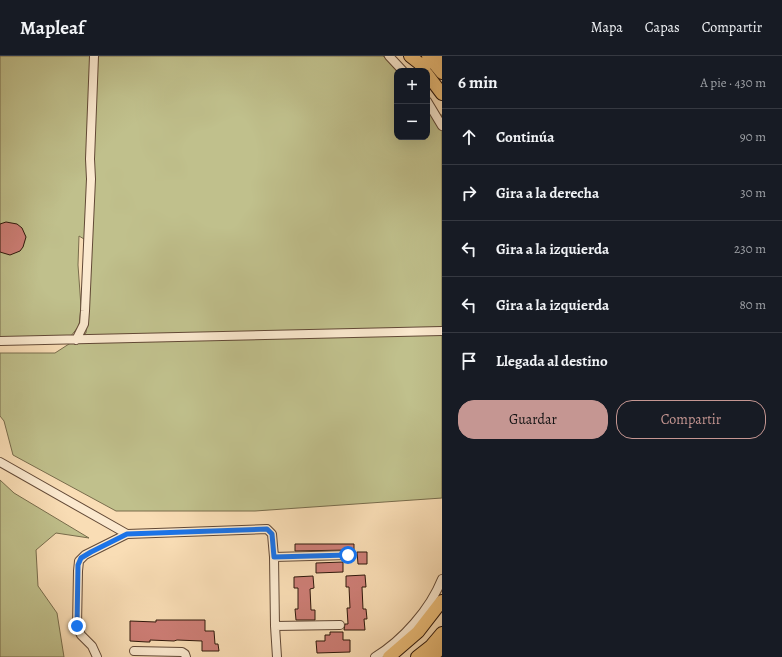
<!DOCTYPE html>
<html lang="es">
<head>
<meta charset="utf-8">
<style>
  body { margin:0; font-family:Alegreya,serif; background:#242831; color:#f1f3f6 }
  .controls { position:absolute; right:12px; top:12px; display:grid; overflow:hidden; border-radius:8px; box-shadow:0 4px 16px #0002 }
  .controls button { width:36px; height:36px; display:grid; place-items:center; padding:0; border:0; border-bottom:1px solid #363941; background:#171b24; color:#f1f3f6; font:20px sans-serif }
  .stop { position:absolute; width:12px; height:12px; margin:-9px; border:3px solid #1a73e8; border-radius:50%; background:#fff }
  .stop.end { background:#1a73e8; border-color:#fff; box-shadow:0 1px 4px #0008 }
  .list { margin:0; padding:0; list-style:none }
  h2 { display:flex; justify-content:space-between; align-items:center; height:52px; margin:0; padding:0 16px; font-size:17px }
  h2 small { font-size:13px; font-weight:400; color:#9ea1a6 }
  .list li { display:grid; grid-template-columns:26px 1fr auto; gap:12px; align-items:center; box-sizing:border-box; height:56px; padding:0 16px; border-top:1px solid #363941 }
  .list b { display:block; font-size:15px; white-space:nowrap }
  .list em { font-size:13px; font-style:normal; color:#9ea1a6 }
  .actions { display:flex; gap:8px; padding:12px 16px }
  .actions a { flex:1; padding:9px 0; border:1px solid #c59692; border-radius:16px; text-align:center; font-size:14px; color:#c59692 }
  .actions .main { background:#c59692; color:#111 }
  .icon { flex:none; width:22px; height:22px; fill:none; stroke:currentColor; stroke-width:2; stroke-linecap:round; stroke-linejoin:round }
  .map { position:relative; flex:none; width:442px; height:601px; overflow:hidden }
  header { display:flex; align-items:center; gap:24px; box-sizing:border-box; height:56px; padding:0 20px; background:#171b24; border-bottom:1px solid #363941 }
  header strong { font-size:19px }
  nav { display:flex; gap:22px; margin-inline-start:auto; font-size:14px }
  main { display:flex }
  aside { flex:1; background:#171b24 }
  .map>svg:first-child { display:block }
</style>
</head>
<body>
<header>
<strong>Mapleaf</strong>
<nav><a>Mapa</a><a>Capas</a><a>Compartir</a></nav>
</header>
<main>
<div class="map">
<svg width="442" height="601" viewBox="0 0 442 601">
  <rect width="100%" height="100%" fill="#f9ddb5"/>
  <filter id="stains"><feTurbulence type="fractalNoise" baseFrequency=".005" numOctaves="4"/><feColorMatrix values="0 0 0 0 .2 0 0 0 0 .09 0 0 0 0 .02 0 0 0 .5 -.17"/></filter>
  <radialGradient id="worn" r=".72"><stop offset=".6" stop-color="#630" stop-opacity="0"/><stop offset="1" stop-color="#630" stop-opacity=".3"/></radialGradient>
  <!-- green -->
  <path fill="#c0c08c" stroke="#786c4c" d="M0 0H383L398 15H397V81H427V53L432 59H442V442L255 455H116L13 399 4 365 0 360V297H55L86 277 88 238 84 183 79 180 78 209 81 251 79 270 70 281H0Z
    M0 424 14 437 89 482 56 477 36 494 38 530 57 557 64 601H0Z"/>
  <!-- building -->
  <path fill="#cd7e76" stroke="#2f180b" d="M6 166 17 168 22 172 26 181 23 191 20 195 10 199 0 196V168Z
    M295 488H354V496L348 494 295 495Z
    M357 496H367V508H358Z
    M343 506V516L316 517V507Z
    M365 519 366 531H362L363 553H366L367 563H364L365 574H344L345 568H348L347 552H350L349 531H346V520Z
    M313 520 314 532 310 533 311 554H315V564H296L295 553H298V532H294V521Z
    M156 564H205V575H214L215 588H218L219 595H202V585L177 584 174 585 150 584V586H147L130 585V565L156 566Z
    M330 576H343V584H350V596L317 597 316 585H325V579H330Z"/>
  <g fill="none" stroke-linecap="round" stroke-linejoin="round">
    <defs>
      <path id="minor" d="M389 0 403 15
        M427 45 442 70
        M76 284 84 268 85 255 91 123 90 103 94 0
        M0 285 442 275
        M0 406 127 478
        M274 501 348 499
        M275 570 340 569
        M134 595 182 596 185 598 186 601
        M97 601 92 590 81 579 77 570 78 515 79 505 85 499 127 478 267 473 272 478 274 501 275 570 277 601
        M375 601C403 584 430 553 442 523"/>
      <path id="major" d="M437 0 442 6"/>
      <path id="highway" d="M410 0 419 7 425 15
        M428 0 442 17
        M427 18 442 38
        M389 601 418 576 442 545
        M417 601 431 590 442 577
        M432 601 442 591"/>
    </defs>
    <!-- minor casing -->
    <use href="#minor" stroke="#624936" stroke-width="10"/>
    <!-- major casing -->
    <use href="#major" stroke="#2f180b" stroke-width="12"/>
    <!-- highway casing -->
    <use href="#highway" stroke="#2f180b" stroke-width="14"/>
    <!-- minor -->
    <use href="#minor" stroke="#fbe9cf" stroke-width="8"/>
    <!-- major -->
    <use href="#major" stroke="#ecbe7a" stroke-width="10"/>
    <!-- highway -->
    <use href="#highway" stroke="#ecbe7a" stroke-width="12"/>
  </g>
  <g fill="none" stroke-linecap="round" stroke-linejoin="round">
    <!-- route -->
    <path stroke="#1a73e8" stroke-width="5" d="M77 570 78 509 81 502 91 496 127 478 267 473 272 478 274 501 348 499"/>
  </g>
  <rect width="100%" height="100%" filter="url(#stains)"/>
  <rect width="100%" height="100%" fill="url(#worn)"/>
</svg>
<div class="controls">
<button>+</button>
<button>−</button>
</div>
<div class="stop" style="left:348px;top:499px"></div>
<div class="stop end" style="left:77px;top:570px"></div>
</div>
<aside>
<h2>6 min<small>A pie · 430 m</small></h2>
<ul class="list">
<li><svg class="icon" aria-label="ahead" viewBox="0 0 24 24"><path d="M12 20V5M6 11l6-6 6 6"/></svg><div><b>Continúa</b></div><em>90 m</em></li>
<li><svg class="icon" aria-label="right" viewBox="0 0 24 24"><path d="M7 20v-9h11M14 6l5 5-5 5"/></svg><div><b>Gira a la derecha</b></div><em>30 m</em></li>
<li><svg class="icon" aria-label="left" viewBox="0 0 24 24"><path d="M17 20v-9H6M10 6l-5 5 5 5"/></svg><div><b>Gira a la izquierda</b></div><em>230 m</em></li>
<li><svg class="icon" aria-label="left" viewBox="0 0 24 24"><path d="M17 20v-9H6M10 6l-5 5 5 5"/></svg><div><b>Gira a la izquierda</b></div><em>80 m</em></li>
<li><svg class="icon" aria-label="arrive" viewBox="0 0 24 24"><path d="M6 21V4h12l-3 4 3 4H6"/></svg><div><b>Llegada al destino</b></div></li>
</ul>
<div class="actions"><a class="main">Guardar</a><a>Compartir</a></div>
</aside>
</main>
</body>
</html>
